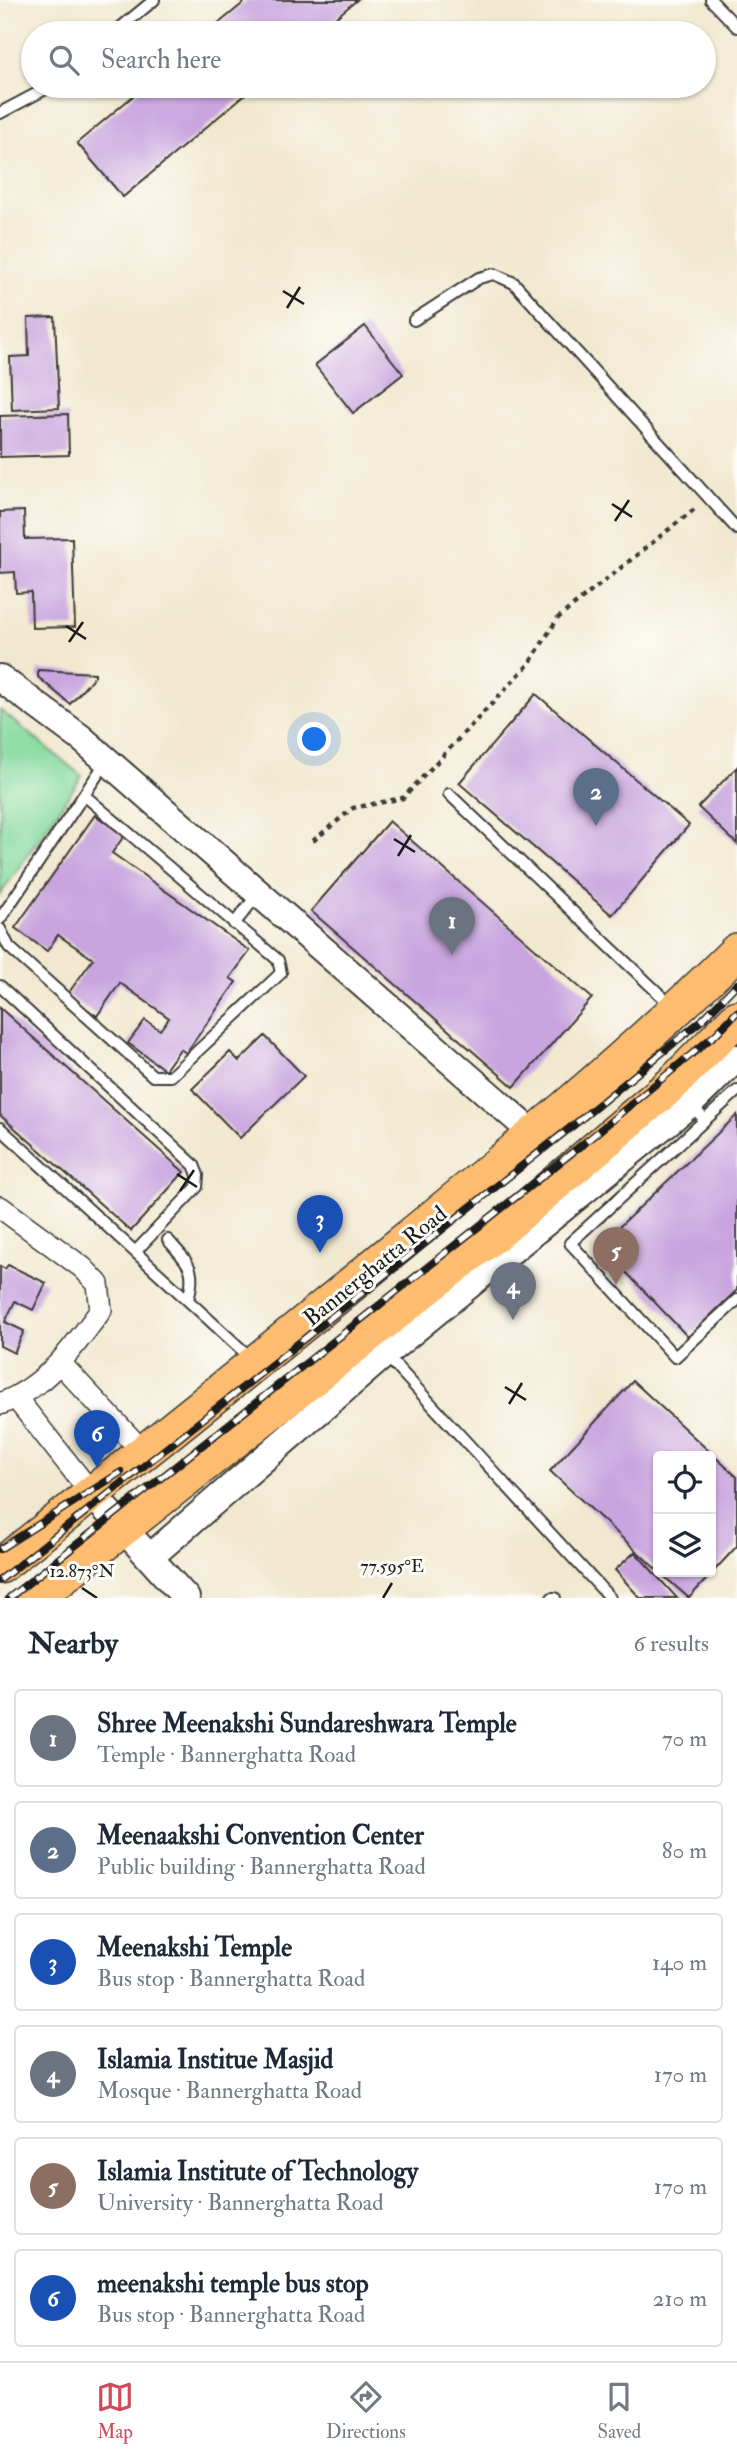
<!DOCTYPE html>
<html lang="en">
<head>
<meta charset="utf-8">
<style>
  body { margin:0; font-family:"IM FELL Double Pica",serif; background:#f6f6f7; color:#1f2937 }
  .controls { position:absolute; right:21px; bottom:21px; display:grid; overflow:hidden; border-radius:7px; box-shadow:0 2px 5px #0004 }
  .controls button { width:63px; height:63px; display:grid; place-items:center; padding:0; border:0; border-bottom:2px solid #e0e1e3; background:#fff; color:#1f2937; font:35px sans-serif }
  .you { position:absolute; left:315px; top:740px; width:24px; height:24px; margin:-18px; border:5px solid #fff; border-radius:50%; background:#1a73e8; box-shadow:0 0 0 10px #1a73e833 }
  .badge { display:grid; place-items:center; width:46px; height:46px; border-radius:50%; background:#d1495b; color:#fff; font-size:23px; font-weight:700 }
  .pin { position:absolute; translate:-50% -58px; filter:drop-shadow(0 2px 4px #0008) }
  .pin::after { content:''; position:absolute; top:37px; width:24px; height:21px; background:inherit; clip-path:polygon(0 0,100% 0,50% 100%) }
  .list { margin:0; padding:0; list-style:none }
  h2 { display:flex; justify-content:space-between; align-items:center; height:91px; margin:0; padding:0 28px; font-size:30px }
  h2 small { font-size:23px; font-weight:400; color:#747a83 }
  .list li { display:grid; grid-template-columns:46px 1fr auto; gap:21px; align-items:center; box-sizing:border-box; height:98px; margin:0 14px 14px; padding:0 14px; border:2px solid #e0e1e3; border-radius:7px }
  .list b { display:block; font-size:26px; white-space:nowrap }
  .list p { margin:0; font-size:23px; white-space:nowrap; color:#747a83 }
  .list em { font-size:23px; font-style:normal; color:#747a83 }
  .icon { flex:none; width:38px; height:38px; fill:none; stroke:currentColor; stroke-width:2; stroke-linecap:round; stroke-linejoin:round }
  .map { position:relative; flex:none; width:737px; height:1598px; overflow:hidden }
  .search { position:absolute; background:#fff; box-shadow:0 2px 5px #0004; left:21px; right:21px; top:21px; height:77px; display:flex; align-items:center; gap:18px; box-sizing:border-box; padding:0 24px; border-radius:38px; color:#747a83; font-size:26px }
  .sheet { height:763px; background:#fff }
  nav { display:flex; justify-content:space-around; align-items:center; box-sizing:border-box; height:98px; border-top:2px solid #e0e1e3; background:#fff; font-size:19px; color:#747a83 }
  nav a { display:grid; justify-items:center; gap:4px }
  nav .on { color:#d1495b }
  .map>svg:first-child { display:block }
</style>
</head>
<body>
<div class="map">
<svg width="737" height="1598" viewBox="0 0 737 1598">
  <rect width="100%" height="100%" fill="#fdfcf7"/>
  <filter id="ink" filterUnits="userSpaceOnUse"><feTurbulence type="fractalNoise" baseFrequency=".0143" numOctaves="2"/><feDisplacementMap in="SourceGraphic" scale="14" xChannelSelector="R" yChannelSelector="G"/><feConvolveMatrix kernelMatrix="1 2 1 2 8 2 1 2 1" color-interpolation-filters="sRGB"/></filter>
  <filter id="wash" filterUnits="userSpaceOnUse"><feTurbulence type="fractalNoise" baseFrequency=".00686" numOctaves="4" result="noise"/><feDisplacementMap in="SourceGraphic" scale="28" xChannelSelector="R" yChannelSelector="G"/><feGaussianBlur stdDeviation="1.57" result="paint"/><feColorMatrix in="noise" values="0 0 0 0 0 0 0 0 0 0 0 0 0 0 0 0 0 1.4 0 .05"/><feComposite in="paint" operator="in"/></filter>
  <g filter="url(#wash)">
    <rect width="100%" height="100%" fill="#f1e8cf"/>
    <!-- green -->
    <path fill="#83d99c" stroke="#507a5c" stroke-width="2" d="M0 710 82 776 0 895Z"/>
    <g id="blocks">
      <!-- building -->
      <path fill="#c9a4df" d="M247 0H357L317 33H207Z
        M145 86H255L123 197 77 143Z
        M55 317 59 408 12 410 10 357 29 356 28 318Z
        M365 326 403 374 353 413 315 365Z
        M68 414 69 455 0 457V416Z
        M24 511 25 539 72 538 75 627 32 628 31 592 16 593 15 572 0 573V512Z
        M38 670 95 673V676L70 704 38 677Z
        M536 694 689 825 612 915 459 783Z
        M737 767V844L698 807Z
        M95 815 124 836 112 853 250 951 230 978 236 982 186 1053 180 1049 165 1070 128 1043 145 1020 160 1030 169 1018 120 983 97 1016 67 995 93 959 58 935 47 951 15 928Z
        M389 821 592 998 514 1087 311 911Z
        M0 1008 184 1172 131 1231 0 1115Z
        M265 1036 304 1076 240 1138 192 1089 230 1052 239 1061Z
        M737 1115V1290L688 1337 600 1245Z
        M8 1265 46 1283 33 1310 15 1301 5 1322 24 1331 14 1353 0 1346V1266L5 1269Z
        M633 1381 737 1477V1546L689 1598 659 1572H711V1456H658V1571L550 1471Z
        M635 1552 677 1598H640L615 1570Z"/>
    </g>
  </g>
  <g filter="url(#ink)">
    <use href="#blocks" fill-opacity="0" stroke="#3c3b37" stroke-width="2"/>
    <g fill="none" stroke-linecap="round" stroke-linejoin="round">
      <defs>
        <path id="service" d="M711 0 737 27
          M114 33 154 0
          M0 113 51 86
          M414 320 479 278 494 274 514 283 737 529
          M449 794 673 1007
          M0 919 106 762
          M234 924 259 893
          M0 929 9 947 153 1076H171L281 973 278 960 84 795
          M0 986 194 1165 198 1175 197 1187 136 1251
          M690 1104 705 1120 570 1243 675 1357 737 1300
          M705 1120 737 1091
          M0 1128 253 1360
          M168 1240C188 1263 197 1268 188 1299
          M385 1354 610 1598
          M552 1598H555"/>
        <path id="minor" d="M0 1207 83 1268 98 1284 101 1310C73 1348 46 1387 0 1404
          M61 1364 144 1453
          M16 1398 92 1494"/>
        <path id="tertiary" d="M0 678 81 738 535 1135
          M92 1494 186 1598
          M150 1557 385 1354 690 1104 737 1058"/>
        <path id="primary" d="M0 1566C134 1461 266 1355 397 1247 514 1152 630 1057 737 951
          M35 1598 504 1227 672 1084 737 1018"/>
      </defs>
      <!-- service casing -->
      <use href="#service" stroke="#3c3b37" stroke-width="14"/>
      <!-- minor casing -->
      <use href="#minor" stroke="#3c3b37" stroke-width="24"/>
      <!-- tertiary casing -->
      <use href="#tertiary" stroke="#3c3b37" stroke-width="30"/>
      <!-- primary casing -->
      <use href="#primary" stroke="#3c3b37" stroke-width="38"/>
      <!-- path -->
      <path stroke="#3c3b37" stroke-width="4.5" stroke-dasharray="5 5" stroke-linecap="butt" d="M313 841 353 808 403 798 529 664 558 618 697 507"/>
      <!-- service -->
      <use href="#service" stroke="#fff" stroke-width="10"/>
      <!-- minor -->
      <use href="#minor" stroke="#fff" stroke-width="21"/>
      <!-- tertiary -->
      <use href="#tertiary" stroke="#fff" stroke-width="26"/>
      <!-- primary -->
      <use href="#primary" stroke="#fdbc70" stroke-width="35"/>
      <defs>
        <path id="rail" d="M0 1549 121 1472
          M0 1580 575 1124 702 1020 737 984
          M9 1598 588 1140 716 1034 737 1012"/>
      </defs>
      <!-- rail casing -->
      <use href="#rail" stroke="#1c1c1c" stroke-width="8"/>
      <!-- rail -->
      <use href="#rail" stroke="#fdfcf7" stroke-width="5" stroke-dasharray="16" stroke-linecap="butt"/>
    </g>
  </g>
  <!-- ticks -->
  <path fill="none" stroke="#1c1c1c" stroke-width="2.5" d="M283 291 304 304M287 308 300 287M612 504 632 517M615 521 629 500M66 626 86 639M69 642 83 622M394 839 415 852M398 856 411 835M177 1174 197 1187M180 1191 194 1170M505 1387 526 1400M509 1404 522 1383M82 1588 97 1598M383 1598 392 1583"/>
  <g text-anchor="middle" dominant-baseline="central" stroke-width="6" stroke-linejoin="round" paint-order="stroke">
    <!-- street labels -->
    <g font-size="23" fill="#1c1c1c" stroke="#fdfcf7">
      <text transform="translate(375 1266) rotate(-39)">Bannerghatta Road</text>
    </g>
  </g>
  <g font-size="18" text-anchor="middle" fill="#1c1c1c" stroke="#fdfcf7" stroke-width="6" stroke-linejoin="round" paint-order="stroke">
    <text x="392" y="1572">77.595°E</text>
    <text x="82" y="1577">12.873°N</text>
  </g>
</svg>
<div class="controls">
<button><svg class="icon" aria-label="locate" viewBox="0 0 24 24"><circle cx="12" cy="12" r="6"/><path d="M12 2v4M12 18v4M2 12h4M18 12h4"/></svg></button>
<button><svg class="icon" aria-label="layers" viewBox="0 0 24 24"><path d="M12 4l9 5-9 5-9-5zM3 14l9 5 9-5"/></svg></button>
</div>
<div class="you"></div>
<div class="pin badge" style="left:452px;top:955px;background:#6b7280">1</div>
<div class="pin badge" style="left:596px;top:826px;background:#5c6f8a">2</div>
<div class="pin badge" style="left:320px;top:1253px;background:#1a4fb4">3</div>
<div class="pin badge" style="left:513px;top:1320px;background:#6b7280">4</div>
<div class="pin badge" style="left:616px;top:1285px;background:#8d6e63">5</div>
<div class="pin badge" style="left:97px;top:1468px;background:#1a4fb4">6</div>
<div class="search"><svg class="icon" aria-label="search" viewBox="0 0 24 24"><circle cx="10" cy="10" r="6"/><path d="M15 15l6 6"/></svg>Search here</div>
</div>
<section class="sheet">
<h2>Nearby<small>6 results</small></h2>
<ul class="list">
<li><span class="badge" style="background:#6b7280">1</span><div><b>Shree Meenakshi Sundareshwara Temple</b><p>Temple · Bannerghatta Road</p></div><em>70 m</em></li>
<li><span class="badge" style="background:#5c6f8a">2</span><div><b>Meenaakshi Convention Center</b><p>Public building · Bannerghatta Road</p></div><em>80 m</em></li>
<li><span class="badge" style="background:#1a4fb4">3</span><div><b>Meenakshi Temple</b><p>Bus stop · Bannerghatta Road</p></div><em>140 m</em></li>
<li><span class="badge" style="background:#6b7280">4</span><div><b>Islamia Institue Masjid</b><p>Mosque · Bannerghatta Road</p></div><em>170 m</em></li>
<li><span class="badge" style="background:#8d6e63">5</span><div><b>Islamia Institute of Technology</b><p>University · Bannerghatta Road</p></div><em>170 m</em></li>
<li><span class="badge" style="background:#1a4fb4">6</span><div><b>meenakshi temple bus stop</b><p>Bus stop · Bannerghatta Road</p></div><em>210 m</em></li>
</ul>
</section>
<nav>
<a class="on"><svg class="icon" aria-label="map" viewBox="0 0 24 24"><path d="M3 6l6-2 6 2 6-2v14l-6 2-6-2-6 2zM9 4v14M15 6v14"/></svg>Map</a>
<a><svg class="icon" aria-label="directions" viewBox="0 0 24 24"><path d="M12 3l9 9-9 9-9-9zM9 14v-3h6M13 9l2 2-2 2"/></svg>Directions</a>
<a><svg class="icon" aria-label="saved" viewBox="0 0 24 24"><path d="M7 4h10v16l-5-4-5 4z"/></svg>Saved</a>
</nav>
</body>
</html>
